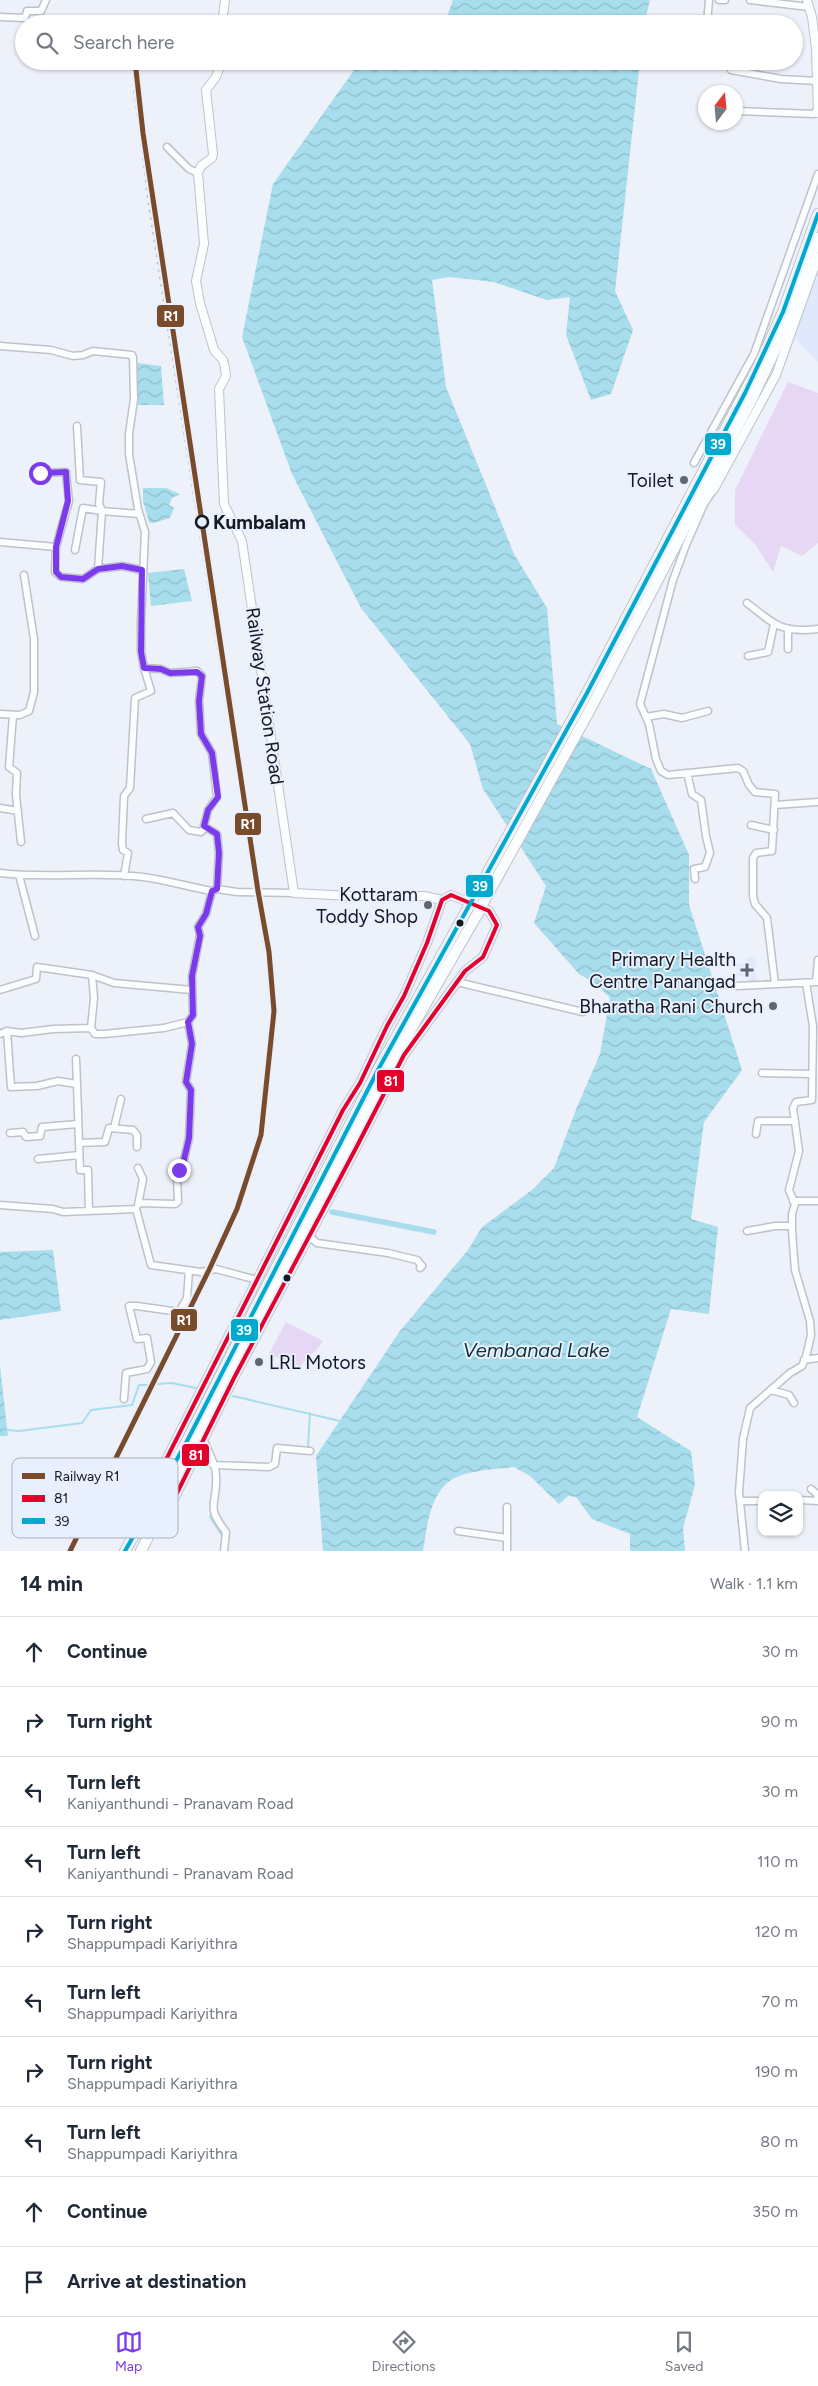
<!DOCTYPE html>
<html lang="en">
<head>
<meta charset="utf-8">
<style>
  body { margin:0; font-family:Figtree,sans-serif; background:#f6f6f7; color:#1f2937 }
  .controls { position:absolute; right:15px; bottom:15px; display:grid; overflow:hidden; border-radius:10px; box-shadow:0 1px 4px #0004 }
  .controls button { width:45px; height:45px; display:grid; place-items:center; padding:0; border:0; border-bottom:1px solid #e0e1e3; background:#fff; color:#1f2937; font:25px sans-serif }
  .compass { position:absolute; left:698px; top:85px; width:45px; height:45px; border-radius:50%; background:#fff; box-shadow:0 1px 4px #0004; rotate:16deg }
  .stop { position:absolute; width:15px; height:15px; margin:-11px; border:4px solid #7c3aed; border-radius:50%; background:#fff }
  .stop.end { background:#7c3aed; border-color:#fff; box-shadow:0 1px 5px #0008 }
  .list { margin:0; padding:0; list-style:none }
  h2 { display:flex; justify-content:space-between; align-items:center; height:65px; margin:0; padding:0 20px; font-size:21px }
  h2 small { font-size:16px; font-weight:400; color:#747a83 }
  .list li { display:grid; grid-template-columns:32px 1fr auto; gap:15px; align-items:center; box-sizing:border-box; height:70px; padding:0 20px; border-top:1px solid #e0e1e3 }
  .list b { display:block; font-size:19px; white-space:nowrap }
  .list p { margin:0; font-size:16px; white-space:nowrap; color:#747a83 }
  .list em { font-size:16px; font-style:normal; color:#747a83 }
  .icon { flex:none; width:28px; height:28px; fill:none; stroke:currentColor; stroke-width:2; stroke-linecap:round; stroke-linejoin:round }
  .map { position:relative; flex:none; width:818px; height:1551px; overflow:hidden }
  .search { position:absolute; background:#fff; box-shadow:0 1px 4px #0004; left:15px; right:15px; top:15px; height:55px; display:flex; align-items:center; gap:12px; box-sizing:border-box; padding:0 18px; border-radius:28px; color:#747a83; font-size:19px }
  .sheet { height:765px; background:#fff }
  nav { display:flex; justify-content:space-around; align-items:center; box-sizing:border-box; height:70px; border-top:1px solid #e0e1e3; background:#fff; font-size:14px; color:#747a83 }
  nav a { display:grid; justify-items:center; gap:2px }
  nav .on { color:#7c3aed }
  .map>svg:first-child { display:block }
</style>
</head>
<body>
<div class="map">
<svg width="818" height="1551" viewBox="0 0 818 1551">
  <defs>
    <pattern id="water-waves" width="16" height="10" patternUnits="userSpaceOnUse" patternTransform="scale(1.25)"><rect width="16" height="10" fill="#a7ddec"/><path d="M0 5q4-4 8 0t8 0" fill="none" stroke="#8fbdca"/></pattern>
  </defs>
  <rect width="100%" height="100%" fill="#edf1f9"/>
  <!-- built -->
  <path fill="#e0e9fb" d="M818 271V362L794 338Z
    M747 957H755L757 984H748V976H738L737 964H747Z"/>
  <!-- green -->
  <path fill="#e6d7f4" d="M788 382 818 393V543L802 556 781 546 773 572 755 544 735 525V490Z
    M286 1322 323 1341C317 1352 307 1356 300 1367L269 1354Z"/>
  <!-- water -->
  <path fill="url(#water-waves)" d="M453 0H650L644 24H435L447 17Z
    M366 61H640L615 291 633 330 611 394 591 400 566 335 570 297 547 300 494 282 450 277 432 280 446 387 514 554 547 608 557 724 651 769 689 855V905L742 1070 704 1122 691 1219 718 1227 709 1314 671 1309 637 1417 691 1451 695 1485 683 1528 685 1551H630V1534L592 1519 576 1497 568 1496 559 1504 530 1476 514 1467C498 1469 472 1470 457 1477 430 1488 427 1527 423 1551H323L316 1456 400 1331 468 1250 482 1227 533 1189 554 1168 577 1107 600 1054 610 998 596 984 579 974 534 923 546 886 483 789 470 744 361 608 292 474 242 337 273 184 357 66Z
    M137 363 161 366 164 405H138Z
    M143 488H166L180 494 172 498 169 505 174 508 170 518 153 523 149 522 143 501Z
    M184 569 192 601 151 606 148 573Z
    M53 1250 61 1311 0 1320V1252Z
    M0 1366 8 1436H0Z"/>
  <g fill="none" stroke-linecap="round" stroke-linejoin="round">
    <!-- stream -->
    <path stroke="#a7ddec" stroke-width="2" d="M157 1384 172 1383 196 1388
      M233 1396 340 1421
      M7 1430 19 1431 82 1423 91 1410 132 1405 139 1385H149
      M308 1448 310 1413
      M213 1512 210 1517 223 1537"/>
    <!-- canal -->
    <path stroke="#a7ddec" stroke-width="5.5" d="M332 1212 434 1232"/>
    <defs>
      <path id="minor" d="M719 0H725
        M750 0 809 7
        M0 17 25 18 27 11H41L46 0
        M707 24 709 0
        M731 70 781 79 817 81
        M736 111 814 114 817 109
        M167 147 189 169 198 173
        M0 346 51 350 73 356 83 355 93 351 132 355 133 357 134 399 129 434V454L138 509 145 532 141 621V652L144 668 161 669 170 673 197 671 202 676 199 701 201 734 212 753 217 797 208 810 204 826 217 834 219 853 217 889
        M77 426 80 480 101 482 99 504 102 511 139 514
        M694 463 754 354 818 174
        M40 473 66 472V474L69 501 56 547
        M714 489 704 504 686 545 673 580 640 704 649 724 656 759 661 771 668 775 738 768 743 771 749 785 755 792 775 794 772 851 756 853 753 858V896L755 904 767 918 775 984
        M0 542 56 547 55 572 61 577 83 579 98 569 122 566 142 570
        M75 550 83 508 102 511 98 569
        M747 603C775 625 781 633 818 629
        M788 649V630
        M748 656 768 652 774 624
        M0 714 20 715 29 711 34 692V639L24 575
        M13 715 9 767 17 773 16 795 21 842
        M646 717 664 714 682 718 708 711
        M687 773 692 794 701 800 706 836 710 853 705 867 694 869 695 879
        M775 805 818 802
        M0 808 18 811
        M146 819 173 813 189 830 201 832 206 827
        M751 825 774 830
        M0 873C48 879 96 871 143 877 166 880 189 887 212 891L217 889 237 892 294 893
        M19 875 35 936
        M124 876 128 853 123 850 122 843 124 796 130 788 135 698 151 691 144 668
        M457 982 583 1012
        M816 982 818 960
        M737 986 818 982
        M0 990 36 979 37 967 92 975 114 983 192 990
        M91 1028 94 998 92 975
        M7 1031 11 1087 37 1086 58 1081 77 1084 80 1170H88L89 1211
        M0 1034 7 1031 21 1033 53 1029 91 1028 95 1034H104L164 1028 188 1022 193 1015 192 976 200 935 198 927 206 914 212 891
        M76 1059 77 1084
        M762 1073 812 1074
        M114 1128 121 1099
        M10 1133 23 1132 26 1137 40 1136 42 1127 78 1124
        M756 1134 758 1121H795
        M79 1143 105 1142 109 1128 133 1130 137 1135V1147
        M38 1159 79 1155
        M793 1201H818
        M139 1203 175 1204 178 1202 177 1178 183 1164 189 1138 191 1090 186 1082 192 1044 188 1022
        M0 1205 53 1209 63 1212 136 1209 151 1265 201 1272 216 1269 257 1280
        M138 1205 143 1179 138 1168
        M747 1231 775 1226H792
        M309 1236 317 1243 388 1253 417 1260 422 1266 420 1268
        M804 1360 818 1358
        M771 1390 789 1395 794 1403
        M124 1399 126 1373 147 1369 151 1362 147 1338 137 1339 129 1306H137L179 1312 187 1298 189 1271
        M204 1441C208 1451 216 1464 216 1475 218 1506 204 1504 226 1532L224 1551
        M213 1465 269 1467 275 1464 277 1448 310 1451
        M811 1489 817 1494 818 1501
        M799 1500 818 1501
        M740 1501H762
        M458 1531 507 1538
        M507 1551V1507
        M745 1551 739 1492 743 1439 750 1408 790 1373 802 1366 806 1357 811 1335 810 1321 795 1270 792 1230V1214L795 1204 789 1190 799 1151 793 1108 796 1102 812 1100 813 1026 806 983"/>
      <path id="tertiary" d="M807 0 812 17 816 49 818 113
        M222 24 225 0
        M222 61 216 77 206 90 213 154 212 158 201 166 198 173 204 244 196 281 200 303 214 350 223 360 225 368 226 376 219 389 224 504 242 541 294 893 351 896H424L442 900
        M714 489 776 375 818 257
        M451 895 489 911 497 925 483 957 465 971 404 1055 356 1148 234 1378 177 1493 158 1528 148 1536 137 1530 136 1519 343 1110 360 1083 387 1026 404 996 427 943 442 900Z"/>
      <path id="trunk" d="M478 890 587 693 760 363 783 312 818 214
        M488 894 592 706 753 397 777 346 818 238
        M125 1551 186 1443 379 1068 468 908
        M141 1551 212 1408 399 1050 478 913"/>
    </defs>
    <!-- minor casing -->
    <use href="#minor" stroke="#bec2ca" stroke-width="9"/>
    <!-- tertiary casing -->
    <use href="#tertiary" stroke="#bec2ca" stroke-width="10"/>
    <!-- trunk casing -->
    <use href="#trunk" stroke="#bec2ca" stroke-width="12"/>
    <!-- minor -->
    <use href="#minor" stroke="#fcfdfe" stroke-width="6"/>
    <!-- tertiary -->
    <use href="#tertiary" stroke="#fcfdfe" stroke-width="8"/>
    <!-- trunk -->
    <use href="#trunk" stroke="#fcfdfe" stroke-width="10"/>
    <!-- rail -->
    <path stroke="#bcbcbe" stroke-width="2" stroke-dasharray="2.5 5" stroke-linecap="butt" d="M133 61 134 91 149 206 227 709 251 839"/>
    <defs>
      <path id="trunk-bridge" d="M468 908 478 890
        M478 913 488 894"/>
    </defs>
    <!-- trunk-bridge casing -->
    <use href="#trunk-bridge" stroke="#bec2ca" stroke-width="12" stroke-linecap="butt"/>
    <!-- trunk-bridge -->
    <use href="#trunk-bridge" stroke="#fcfdfe" stroke-width="10"/>
    <defs>
      <path id="bus-1" d="M451 895 489 911 497 925 483 957 465 971 404 1055 356 1148 234 1378 177 1493 158 1528 148 1536 137 1530 136 1519 343 1110 360 1083 387 1026 404 996 427 943 442 900Z"/>
      <path id="bus-2" d="M125 1551 186 1443 379 1068 587 693 745 393 783 312 818 214"/>
    </defs>
    <!-- bus-1 casing -->
    <use href="#bus-1" stroke="#e8effe" stroke-width="8"/>
    <!-- bus-2 casing -->
    <use href="#bus-2" stroke="#e8effe" stroke-width="8"/>
    <!-- bus-1 -->
    <use href="#bus-1" stroke="#e4002b" stroke-width="4"/>
    <!-- bus-2 -->
    <use href="#bus-2" stroke="#00a9ce" stroke-width="4"/>
    <defs>
      <path id="rail-1" d="M70 1551 209 1270 237 1209 261 1135 274 1011 269 952 258 891 143 133 135 61"/>
    </defs>
    <!-- rail-1 casing -->
    <use href="#rail-1" stroke="#e8effe" stroke-width="9"/>
    <!-- rail-1 -->
    <use href="#rail-1" stroke="#7a4b2a" stroke-width="5"/>
  </g>
  <g fill="none" stroke-linecap="round" stroke-linejoin="round">
    <!-- route -->
    <path stroke="#7c3aed" stroke-width="6" d="M40 473 66 472V474L68 501 56 547V572L61 577 83 579 98 569 122 566 142 570 141 652 144 668 161 669 170 673 197 672 202 676 199 701 201 734 212 753 218 797 208 810 204 826 217 834 219 853 217 889 212 891 206 914 198 927 200 936 192 976 193 1015 188 1022 192 1044 186 1082 191 1090 189 1138 183 1164 179 1170"/>
  </g>
  <!-- markers -->
  <g fill="#61656d" stroke="#e8effe" stroke-width="2">
    <circle cx="684" cy="480" r="5"/>
    <circle cx="428" cy="905" r="5"/>
    <path d="M744.5 962.5h5v5h5v5h-5v5h-5v-5h-5v-5h5z"/>
    <circle cx="773" cy="1006" r="5"/>
    <circle cx="259" cy="1362" r="5"/>
  </g>
  <circle fill="#e8effe" stroke="#151921" stroke-width="2.5" cx="202" cy="522" r="6"/>
  <g fill="#151921" stroke="#e8effe" stroke-width="2">
    <circle cx="460" cy="923" r="4.5"/>
    <circle cx="287" cy="1278" r="4.5"/>
  </g>
  <g text-anchor="middle" dominant-baseline="central" stroke-width="4" stroke-linejoin="round" paint-order="stroke">
    <!-- poi labels -->
    <g font-size="19" fill="#151921" stroke="#e8effe" text-anchor="end">
      <text x="674" y="480">Toilet</text>
      <text x="418" y="894">Kottaram<tspan x="418" dy="22">Toddy Shop</tspan></text>
      <text x="736" y="959">Primary Health<tspan x="736" dy="22">Centre Panangad</tspan></text>
      <text x="763" y="1006">Bharatha Rani Church</text>
      <text x="269" y="1362" text-anchor="start">LRL Motors</text>
    </g>
    <!-- stop labels -->
    <g font-size="19" font-weight="bold" fill="#151921" stroke="#e8effe" text-anchor="start">
      <text x="213" y="522">Kumbalam</text>
    </g>
    <!-- street labels -->
    <g font-size="19" fill="#151921" stroke="#e8effe">
      <text transform="translate(265 696) rotate(82)">Railway Station Road</text>
    </g>
    <!-- water labels -->
    <g font-size="20" font-style="italic" fill="#0e333b" stroke="#e8effe">
      <text x="536" y="1350">Vembanad Lake</text>
    </g>
  </g>
  <!-- legend -->
  <rect x="12" y="1458" width="166" height="80" rx="8" fill="#e8effe" stroke="#a9afbc" stroke-width="1"/>
  <rect x="22" y="1473" width="23" height="6" fill="#7a4b2a"/>
  <rect x="22" y="1495" width="23" height="7" fill="#e4002b"/>
  <rect x="22" y="1518" width="23" height="6" fill="#00a9ce"/>
  <g font-size="14" fill="#151921">
    <text x="54" y="1481">Railway R1</text>
    <text x="54" y="1503">81</text>
    <text x="54" y="1526">39</text>
  </g>
  <g stroke="#e8effe" stroke-width="2">
    <rect x="156" y="304" width="29" height="24" rx="5" fill="#7a4b2a"/>
    <rect x="704" y="432" width="28" height="24" rx="5" fill="#00a9ce"/>
    <rect x="234" y="812" width="28" height="24" rx="5" fill="#7a4b2a"/>
    <rect x="465" y="874" width="29" height="24" rx="5" fill="#00a9ce"/>
    <rect x="376" y="1069" width="29" height="24" rx="5" fill="#e4002b"/>
    <rect x="170" y="1308" width="28" height="24" rx="5" fill="#7a4b2a"/>
    <rect x="230" y="1318" width="29" height="24" rx="5" fill="#00a9ce"/>
    <rect x="181" y="1443" width="29" height="24" rx="5" fill="#e4002b"/>
  </g>
  <g font-size="14" text-anchor="middle" font-weight="bold" fill="#fff">
    <text x="171" y="321">R1</text>
    <text x="718" y="449">39</text>
    <text x="248" y="829">R1</text>
    <text x="480" y="891">39</text>
    <text x="391" y="1086">81</text>
    <text x="184" y="1325">R1</text>
    <text x="244" y="1335">39</text>
    <text x="196" y="1460">81</text>
  </g>
</svg>
<div class="controls">
<button><svg class="icon" aria-label="layers" viewBox="0 0 24 24"><path d="M12 4l9 5-9 5-9-5zM3 14l9 5 9-5"/></svg></button>
</div>
<svg class="compass" viewBox="-18 -18 36 36"><path d="M0-13l5 13h-10z" fill="#e53935"/><path d="M0 13l5-13h-10z" fill="#747a83"/></svg>
<div class="stop" style="left:40px;top:473px"></div>
<div class="stop end" style="left:179px;top:1170px"></div>
<div class="search"><svg class="icon" aria-label="search" viewBox="0 0 24 24"><circle cx="10" cy="10" r="6"/><path d="M15 15l6 6"/></svg>Search here</div>
</div>
<section class="sheet">
<h2>14 min<small>Walk · 1.1 km</small></h2>
<ul class="list">
<li><svg class="icon" aria-label="ahead" viewBox="0 0 24 24"><path d="M12 20V5M6 11l6-6 6 6"/></svg><div><b>Continue</b></div><em>30 m</em></li>
<li><svg class="icon" aria-label="right" viewBox="0 0 24 24"><path d="M7 20v-9h11M14 6l5 5-5 5"/></svg><div><b>Turn right</b></div><em>90 m</em></li>
<li><svg class="icon" aria-label="left" viewBox="0 0 24 24"><path d="M17 20v-9H6M10 6l-5 5 5 5"/></svg><div><b>Turn left</b><p>Kaniyanthundi - Pranavam Road</p></div><em>30 m</em></li>
<li><svg class="icon" aria-label="left" viewBox="0 0 24 24"><path d="M17 20v-9H6M10 6l-5 5 5 5"/></svg><div><b>Turn left</b><p>Kaniyanthundi - Pranavam Road</p></div><em>110 m</em></li>
<li><svg class="icon" aria-label="right" viewBox="0 0 24 24"><path d="M7 20v-9h11M14 6l5 5-5 5"/></svg><div><b>Turn right</b><p>Shappumpadi Kariyithra</p></div><em>120 m</em></li>
<li><svg class="icon" aria-label="left" viewBox="0 0 24 24"><path d="M17 20v-9H6M10 6l-5 5 5 5"/></svg><div><b>Turn left</b><p>Shappumpadi Kariyithra</p></div><em>70 m</em></li>
<li><svg class="icon" aria-label="right" viewBox="0 0 24 24"><path d="M7 20v-9h11M14 6l5 5-5 5"/></svg><div><b>Turn right</b><p>Shappumpadi Kariyithra</p></div><em>190 m</em></li>
<li><svg class="icon" aria-label="left" viewBox="0 0 24 24"><path d="M17 20v-9H6M10 6l-5 5 5 5"/></svg><div><b>Turn left</b><p>Shappumpadi Kariyithra</p></div><em>80 m</em></li>
<li><svg class="icon" aria-label="ahead" viewBox="0 0 24 24"><path d="M12 20V5M6 11l6-6 6 6"/></svg><div><b>Continue</b></div><em>350 m</em></li>
<li><svg class="icon" aria-label="arrive" viewBox="0 0 24 24"><path d="M6 21V4h12l-3 4 3 4H6"/></svg><div><b>Arrive at destination</b></div></li>
</ul>
</section>
<nav>
<a class="on"><svg class="icon" aria-label="map" viewBox="0 0 24 24"><path d="M3 6l6-2 6 2 6-2v14l-6 2-6-2-6 2zM9 4v14M15 6v14"/></svg>Map</a>
<a><svg class="icon" aria-label="directions" viewBox="0 0 24 24"><path d="M12 3l9 9-9 9-9-9zM9 14v-3h6M13 9l2 2-2 2"/></svg>Directions</a>
<a><svg class="icon" aria-label="saved" viewBox="0 0 24 24"><path d="M7 4h10v16l-5-4-5 4z"/></svg>Saved</a>
</nav>
</body>
</html>
